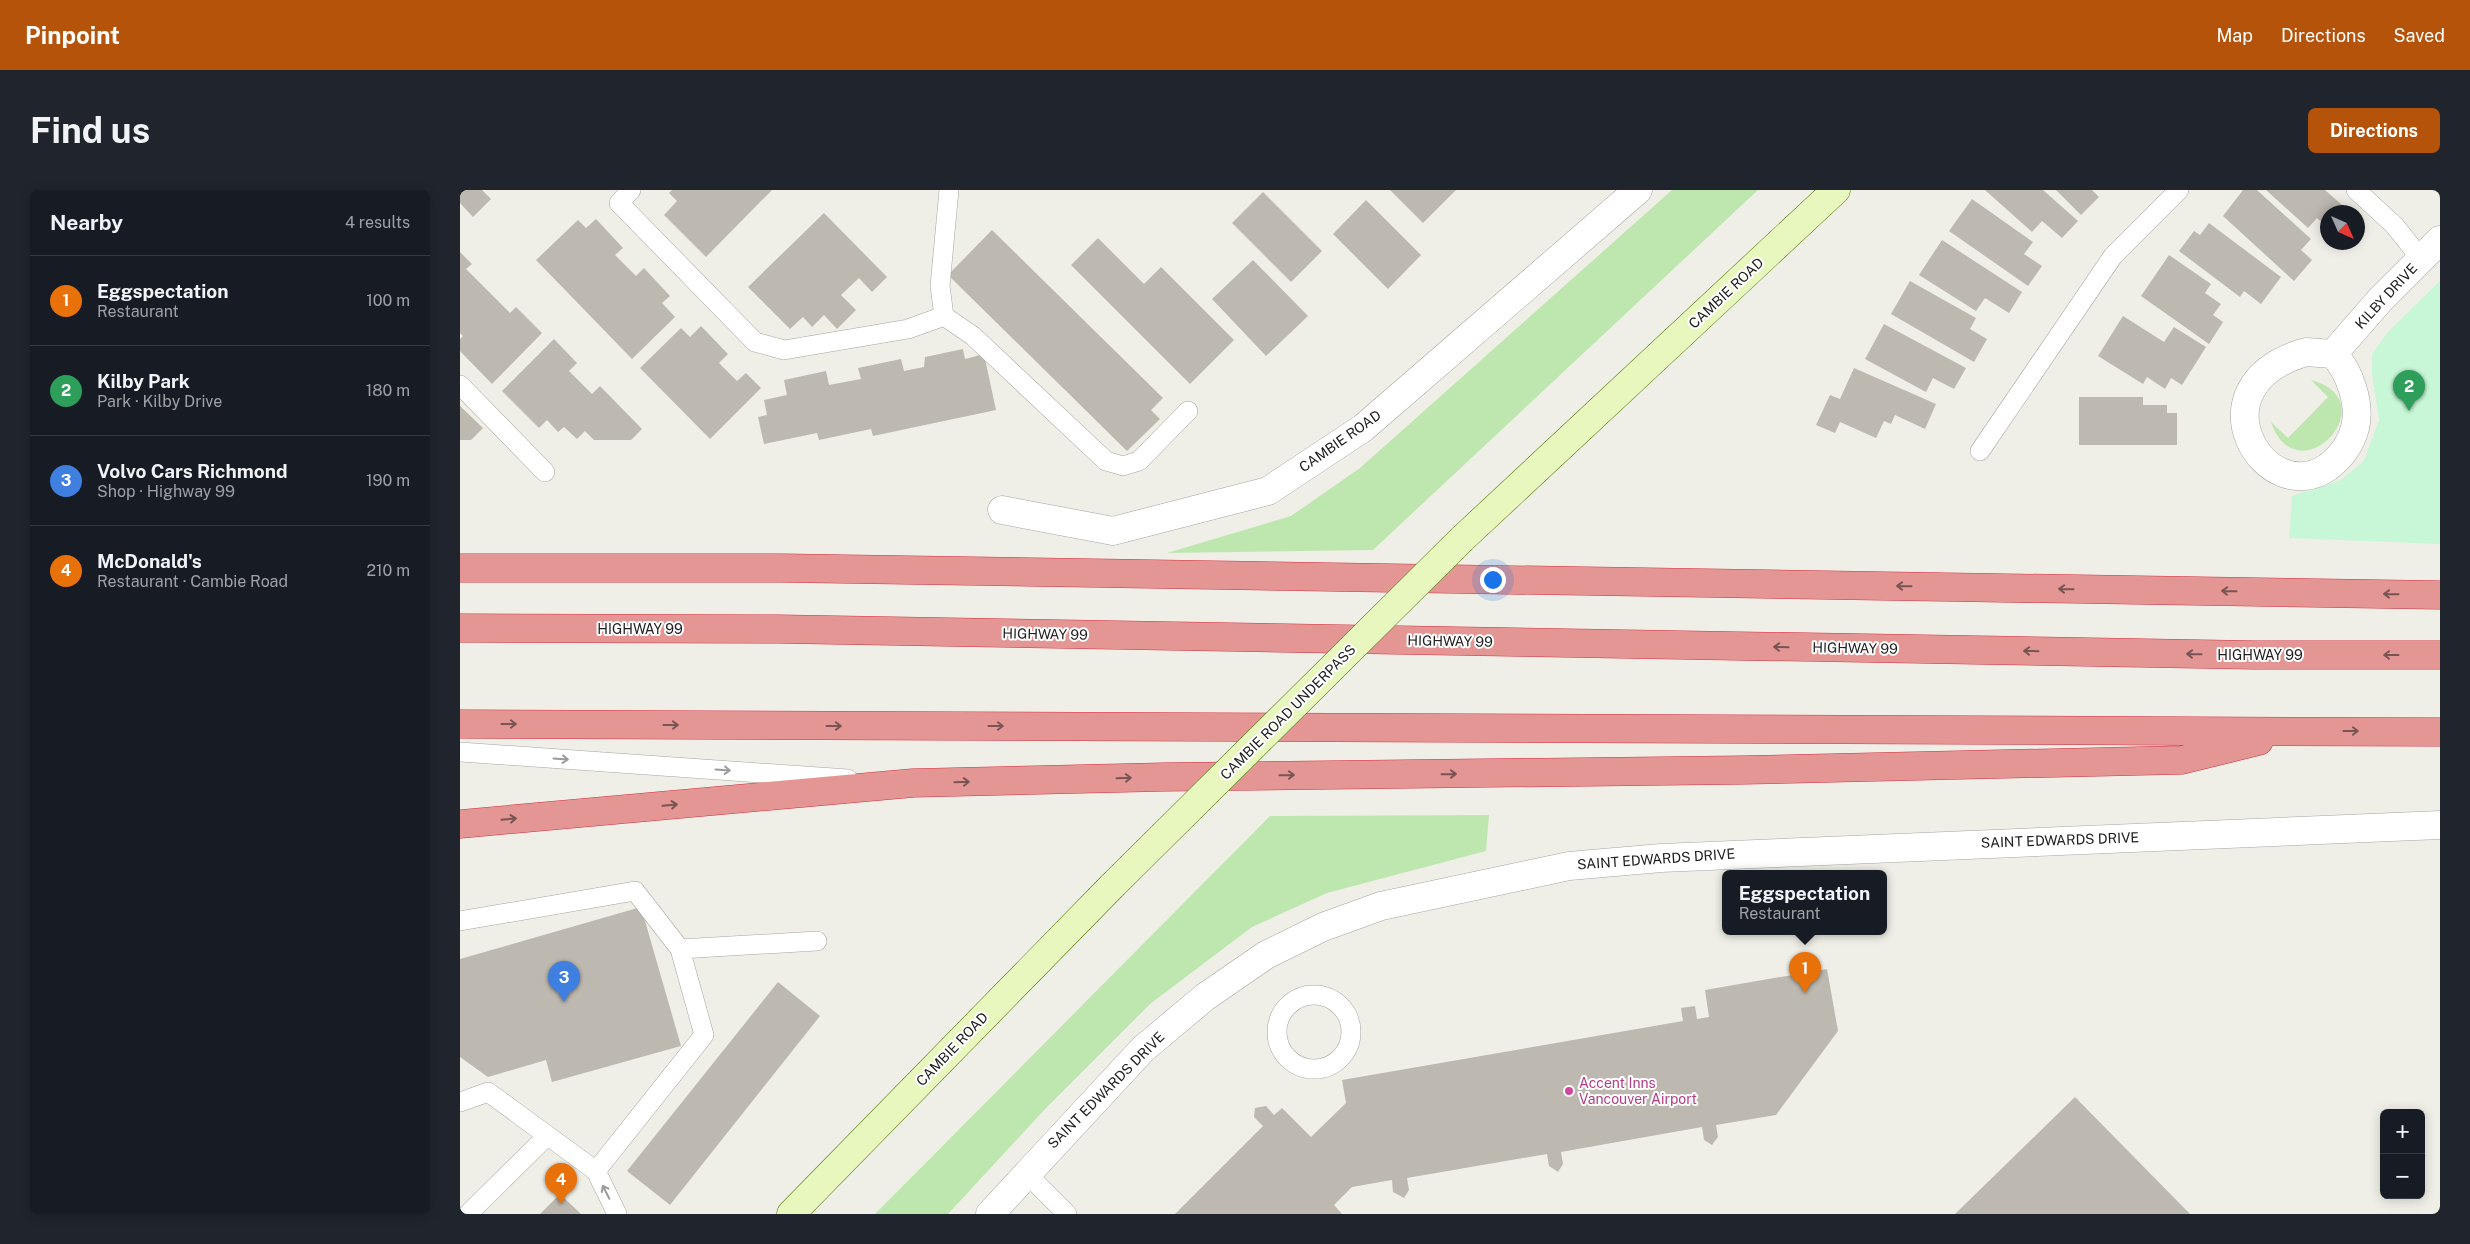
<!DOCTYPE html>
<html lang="en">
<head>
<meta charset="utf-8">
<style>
  body { margin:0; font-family:"Public Sans",sans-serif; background:#20242c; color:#f1f3f6 }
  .controls { position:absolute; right:15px; bottom:15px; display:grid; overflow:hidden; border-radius:8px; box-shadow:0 2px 12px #0003 }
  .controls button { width:45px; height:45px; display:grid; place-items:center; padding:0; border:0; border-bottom:1px solid #363941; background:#171b24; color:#f1f3f6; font:25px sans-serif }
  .compass { position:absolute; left:1860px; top:15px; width:45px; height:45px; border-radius:50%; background:#171b24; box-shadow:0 2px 12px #0003; rotate:135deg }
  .you { position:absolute; left:1032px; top:389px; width:18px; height:18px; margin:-12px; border:4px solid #fff; border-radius:50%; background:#1a73e8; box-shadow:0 0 0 8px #1a73e833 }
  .badge { display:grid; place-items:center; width:32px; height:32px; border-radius:50%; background:#b45309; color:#fff; font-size:16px; font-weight:700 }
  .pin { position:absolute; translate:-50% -41px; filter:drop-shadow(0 1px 2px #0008) }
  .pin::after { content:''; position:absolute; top:26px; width:18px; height:15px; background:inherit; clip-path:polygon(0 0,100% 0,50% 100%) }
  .popup { position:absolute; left:1262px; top:680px; width:165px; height:65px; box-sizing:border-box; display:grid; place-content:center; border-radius:8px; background:#171b24; filter:drop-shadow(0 1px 4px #0005); font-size:16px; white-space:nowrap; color:#9ea1a6 }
  .popup b { font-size:19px; color:#f1f3f6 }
  .popup::after { content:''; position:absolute; left:50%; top:100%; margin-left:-10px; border:10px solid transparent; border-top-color:#171b24 }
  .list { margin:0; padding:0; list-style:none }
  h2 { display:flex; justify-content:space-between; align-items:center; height:65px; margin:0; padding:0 20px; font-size:21px }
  h2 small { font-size:16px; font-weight:400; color:#9ea1a6 }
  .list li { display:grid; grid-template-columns:32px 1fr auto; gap:15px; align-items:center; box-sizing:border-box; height:90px; padding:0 20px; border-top:1px solid #363941 }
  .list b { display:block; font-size:19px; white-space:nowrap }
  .list p { margin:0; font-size:16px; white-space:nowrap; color:#9ea1a6 }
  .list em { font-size:16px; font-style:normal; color:#9ea1a6 }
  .map { position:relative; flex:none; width:1980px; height:1024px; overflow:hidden; border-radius:8px }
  header { display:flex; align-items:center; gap:30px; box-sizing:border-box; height:70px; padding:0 25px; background:#b45309; color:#fff }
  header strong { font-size:24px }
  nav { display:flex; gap:28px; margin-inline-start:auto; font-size:18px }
  .intro { display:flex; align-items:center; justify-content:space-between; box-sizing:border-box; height:120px; padding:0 30px }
  h1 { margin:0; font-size:35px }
  .button { padding:12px 22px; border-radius:8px; background:#b45309; color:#fff; font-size:18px; font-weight:700 }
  main { display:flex; gap:30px; padding:0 30px }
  aside { flex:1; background:#171b24; border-radius:8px; box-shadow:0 2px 12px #0003 }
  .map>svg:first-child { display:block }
</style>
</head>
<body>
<header>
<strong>Pinpoint</strong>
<nav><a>Map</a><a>Directions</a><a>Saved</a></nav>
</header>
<div class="intro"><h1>Find us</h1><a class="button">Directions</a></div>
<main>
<aside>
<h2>Nearby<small>4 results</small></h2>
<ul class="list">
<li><span class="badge" style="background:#e8710a">1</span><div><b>Eggspectation</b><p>Restaurant</p></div><em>100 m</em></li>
<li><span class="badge" style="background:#2e9e5b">2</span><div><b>Kilby Park</b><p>Park · Kilby Drive</p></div><em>180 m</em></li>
<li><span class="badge" style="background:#3f7fe0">3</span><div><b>Volvo Cars Richmond</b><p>Shop · Highway 99</p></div><em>190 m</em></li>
<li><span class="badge" style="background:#e8710a">4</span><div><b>McDonald's</b><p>Restaurant · Cambie Road</p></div><em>210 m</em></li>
</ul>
</aside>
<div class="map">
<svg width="1980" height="1024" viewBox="0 0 1980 1024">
  <rect width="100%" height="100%" fill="#f0efe7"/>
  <!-- grass -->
  <path fill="#bee7af" d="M1212 0H1298L913 360 707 363 831 326 900 278Z
    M1851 190C1929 211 1837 308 1811 232L1828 248 1868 207Z
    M1029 625 1026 661 867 703 792 737 690 814 587 917 488 1024H415L810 626Z"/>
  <!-- park -->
  <path fill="#c7f7d6" d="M1980 91V354L1829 348 1832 306 1881 290 1904 271 1919 230 1912 185V164L1928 142Z"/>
  <!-- building -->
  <path fill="#bdb8b0" d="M0 0H22L31 9 13 27 0 13Z
    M212 0H312L246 67 204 25 217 11 209 3Z
    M930 0H996L963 33Z
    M1525 0H1583L1618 31 1602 48 1582 31 1572 42Z
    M1596 0H1632L1639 7 1621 25Z
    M1783 0H1797L1851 49 1841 60 1852 70 1834 91 1763 26Z
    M1806 0H1865L1890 22H1868V38L1857 28 1848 38Z
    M803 2 862 61 831 92 772 33Z
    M1512 9 1573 52 1564 64 1582 76 1568 96 1489 41Z
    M906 10 961 65 928 99 873 44Z
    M364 23 427 87 412 102 399 88 381 105 396 120 377 139 364 125 352 137 343 127 330 139 288 97Z
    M136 29 163 58 155 65 176 86 184 78 210 106 202 113 215 127 172 169 76 70 118 30 126 38Z
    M1749 33 1821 87 1801 114 1784 101 1780 107 1719 61 1734 41 1740 45Z
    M532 40 703 208 691 220 700 229 667 261 488 85Z
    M638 48 684 94 701 77 774 150 730 194 611 75Z
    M1482 50 1562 102 1549 123 1525 108 1516 121 1459 85Z
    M0 62 12 74 6 79 50 123 56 117 82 143 32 194 0 161V149L3 146 0 143Z
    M1709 65 1751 94 1745 103 1761 114 1753 125 1763 132 1749 154 1681 106Z
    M793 70 848 126 806 166 752 109Z
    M1450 91 1516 128 1510 139 1527 149 1514 172 1431 124Z
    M1663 126 1704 152 1714 137 1746 157 1722 195 1711 188 1705 199 1687 187 1683 194 1638 166Z
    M1424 134 1506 178 1494 199 1473 188 1466 202 1405 169Z
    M241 136 268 164 259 173 277 191 286 183 301 198 250 249 180 178 221 138 230 147Z
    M94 149 117 173 109 181 132 204 140 196 182 239 171 250H134L125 241 117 249 104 237 98 242 87 230 79 238 42 201Z
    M503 159 505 169 524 164 536 220 413 246 411 239 359 250 357 243 304 254 298 227 307 225 304 210 327 205 324 190 366 181 369 195 401 189 398 178 441 169 444 181 464 177 465 167Z
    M1394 178 1476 214 1465 239 1435 225 1431 234 1424 231 1416 248 1380 232 1375 243 1356 235 1370 205 1380 209Z
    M1619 207H1683V215H1707V223H1717V255H1619Z
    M0 216 23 238 11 250H0Z
    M181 717 221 856 92 892 86 870 28 887 0 867V769Z
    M1367 779 1378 841 1316 925 1256 935 1258 947 1252 955 1244 950 1242 937 1101 962 1103 974 1098 982 1089 976 1087 964 947 988 949 1000 944 1008 933 1002 932 990 892 997 874 1015 882 1024H715L803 936 794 927 795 918 806 916 814 925 822 918 851 947 886 913 882 890 1223 831 1221 818 1235 816 1237 829 1249 827 1245 800Z
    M318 792 360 826 210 1015 167 981Z
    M1615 907 1730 1024H1495Z
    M100 1004 121 1024H80Z"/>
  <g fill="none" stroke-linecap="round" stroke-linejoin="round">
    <defs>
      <path id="service" d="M171 0 159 13 295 152 324 160 448 139 484 126 480 96 489 0
        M1896 0 1935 36 1961 69
        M484 126 513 146 646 271 663 276 679 271 728 221
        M0 195 85 282
        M1520 261 1653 66 1719 0
        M0 562 388 589
        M0 731 175 701 220 759 244 845 136 981 28 902 0 912
        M220 759 357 751
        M817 842a37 37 0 1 1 74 0a37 37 0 1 1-74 0Z
        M136 981 157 1024
        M566 983 607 1024
        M8 1024 87 946"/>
      <path id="minor" d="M1846 162 1873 164C1890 181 1901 215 1895 238 1890 255 1882 266 1868 277 1806 321 1728 196 1846 162Z
        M1873 164 1920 110 1980 50
        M542 320 653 341 808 301 903 238 1178 0"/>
      <path id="tertiary" d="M530 1024 683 859 745 807 806 765 863 737 921 716 1109 676 1201 668 1980 635"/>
      <path id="secondary" d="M1002 349 1376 0
        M331 1024 653 695"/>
      <path id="motorway" d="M0 378H320L1980 405
        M0 438 318 439 1795 465H1980
        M0 534 1980 542
        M0 634 453 593 704 587 1283 580 1722 570 1799 551"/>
    </defs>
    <!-- service casing -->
    <use href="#service" stroke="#a4a4a4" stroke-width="20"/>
    <!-- minor casing -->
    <use href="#minor" stroke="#a4a4a4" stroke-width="29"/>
    <!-- tertiary casing -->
    <use href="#tertiary" stroke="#a4a4a4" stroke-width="29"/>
    <!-- secondary casing -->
    <use href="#secondary" stroke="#50730a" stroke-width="29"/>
    <!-- motorway casing -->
    <use href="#motorway" stroke="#d32f41" stroke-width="29"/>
    <!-- service -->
    <use href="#service" stroke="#fff" stroke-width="19"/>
    <!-- minor -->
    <use href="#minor" stroke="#fff" stroke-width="28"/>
    <!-- tertiary -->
    <use href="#tertiary" stroke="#fff" stroke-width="28"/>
    <!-- secondary -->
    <use href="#secondary" stroke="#e7f7be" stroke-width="28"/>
    <!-- motorway -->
    <use href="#motorway" stroke="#e39693" stroke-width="28"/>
    <defs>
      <path id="secondary-bridge" d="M653 695 1002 349"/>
    </defs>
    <!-- secondary-bridge casing -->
    <use href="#secondary-bridge" stroke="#50730a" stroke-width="29" stroke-linecap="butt"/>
    <!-- secondary-bridge -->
    <use href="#secondary-bridge" stroke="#e7f7be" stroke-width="28"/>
  </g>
  <!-- one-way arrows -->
  <defs><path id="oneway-shaft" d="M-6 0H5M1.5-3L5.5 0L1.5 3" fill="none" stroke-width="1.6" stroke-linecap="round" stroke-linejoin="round" transform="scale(1.25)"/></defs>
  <g stroke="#785554">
    <use href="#oneway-shaft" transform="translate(1444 396) rotate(-179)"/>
    <use href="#oneway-shaft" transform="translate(1606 399) rotate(-179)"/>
    <use href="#oneway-shaft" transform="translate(1769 401) rotate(-179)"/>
    <use href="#oneway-shaft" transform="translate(1931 404) rotate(-179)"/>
    <use href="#oneway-shaft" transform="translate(1321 457) rotate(-179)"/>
    <use href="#oneway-shaft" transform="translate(1571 461) rotate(-179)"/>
    <use href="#oneway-shaft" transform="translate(1734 464) rotate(-179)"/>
    <use href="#oneway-shaft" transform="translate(1931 465) rotate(-180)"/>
    <use href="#oneway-shaft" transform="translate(49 534)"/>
    <use href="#oneway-shaft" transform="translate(211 535)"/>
    <use href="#oneway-shaft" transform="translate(374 536)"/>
    <use href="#oneway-shaft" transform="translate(536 536)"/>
    <use href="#oneway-shaft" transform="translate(1891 541)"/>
    <use href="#oneway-shaft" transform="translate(989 584) rotate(-1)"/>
    <use href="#oneway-shaft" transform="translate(827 585) rotate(-1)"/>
    <use href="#oneway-shaft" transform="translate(664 588) rotate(-2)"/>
    <use href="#oneway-shaft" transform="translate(502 592) rotate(-2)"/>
    <use href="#oneway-shaft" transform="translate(210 615) rotate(-5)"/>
    <use href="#oneway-shaft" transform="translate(49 629) rotate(-5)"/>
  </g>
  <g stroke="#9b9b9b">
    <use href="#oneway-shaft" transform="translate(101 569) rotate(4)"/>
    <use href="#oneway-shaft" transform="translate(263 580) rotate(4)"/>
    <use href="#oneway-shaft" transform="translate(146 1002) rotate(-117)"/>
  </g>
  <!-- markers -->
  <circle fill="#d1479c" stroke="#fff" stroke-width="2" cx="1109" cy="901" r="5"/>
  <g text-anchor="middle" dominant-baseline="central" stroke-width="4" stroke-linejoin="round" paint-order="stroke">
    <!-- street labels -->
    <g font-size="14" fill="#202020" stroke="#fff">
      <text transform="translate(1266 103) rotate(-43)">CAMBIE ROAD</text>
      <text transform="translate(1926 106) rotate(-47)">KILBY DRIVE</text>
      <text transform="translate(880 251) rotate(-35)">CAMBIE ROAD</text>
      <text x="180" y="439">HIGHWAY 99</text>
      <text transform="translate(585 444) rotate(1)">HIGHWAY 99</text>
      <text transform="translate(990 451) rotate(1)">HIGHWAY 99</text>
      <text transform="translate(1395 458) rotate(1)">HIGHWAY 99</text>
      <text x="1800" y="465">HIGHWAY 99</text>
      <text transform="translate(828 522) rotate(-45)">CAMBIE ROAD UNDERPASS</text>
      <text transform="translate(1600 650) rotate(-2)">SAINT EDWARDS DRIVE</text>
      <text transform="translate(1196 669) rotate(-4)">SAINT EDWARDS DRIVE</text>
      <text transform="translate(492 859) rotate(-46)">CAMBIE ROAD</text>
      <text transform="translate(646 900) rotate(-45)">SAINT EDWARDS DRIVE</text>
    </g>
    <!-- hotel labels -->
    <g font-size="14" fill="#b23c85" stroke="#fff" text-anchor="start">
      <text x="1119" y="893">Accent Inns<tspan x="1119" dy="16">Vancouver Airport</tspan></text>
    </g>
  </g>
</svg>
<div class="controls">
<button>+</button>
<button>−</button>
</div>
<svg class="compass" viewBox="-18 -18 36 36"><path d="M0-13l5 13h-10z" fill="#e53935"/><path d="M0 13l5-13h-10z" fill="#9ea1a6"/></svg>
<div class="you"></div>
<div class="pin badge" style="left:1345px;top:803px;background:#e8710a">1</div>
<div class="popup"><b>Eggspectation</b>Restaurant</div>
<div class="pin badge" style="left:1949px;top:221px;background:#2e9e5b">2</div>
<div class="pin badge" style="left:104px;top:812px;background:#3f7fe0">3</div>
<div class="pin badge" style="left:101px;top:1014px;background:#e8710a">4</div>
</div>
</main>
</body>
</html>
